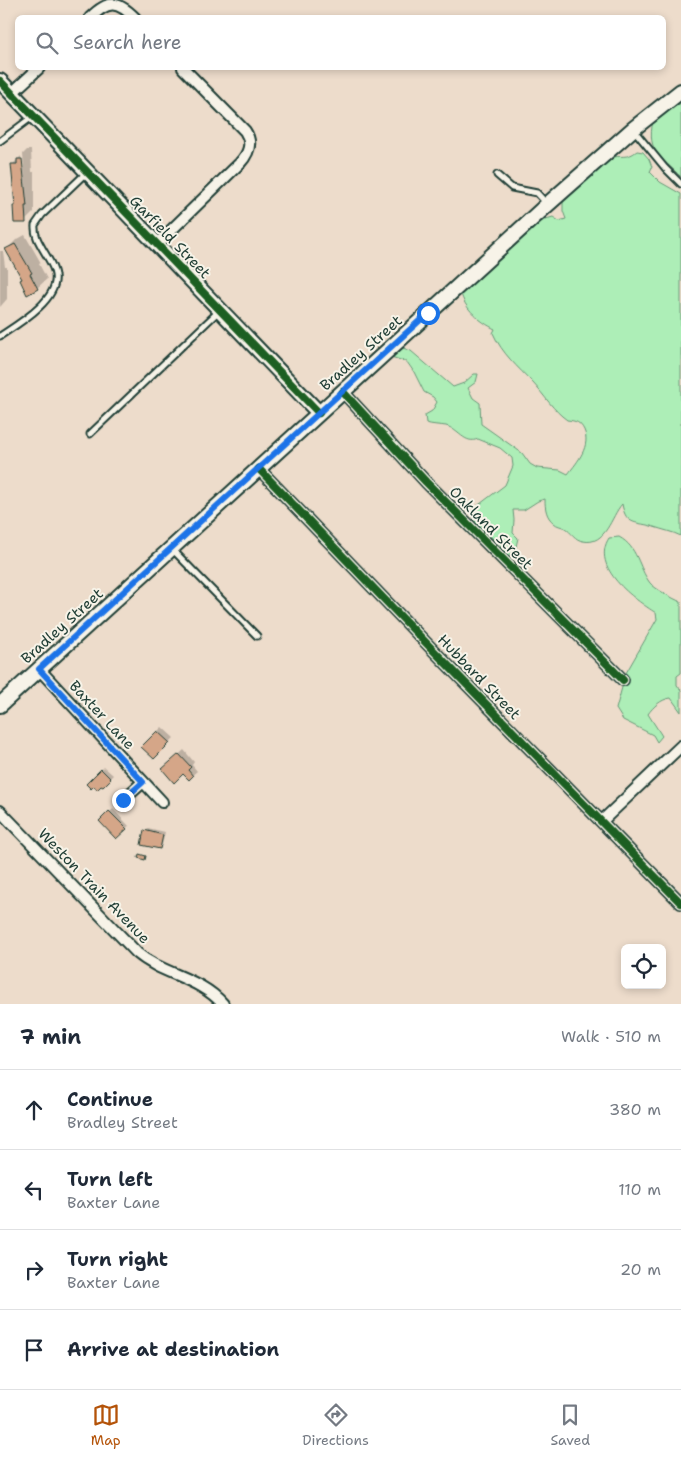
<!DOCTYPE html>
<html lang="en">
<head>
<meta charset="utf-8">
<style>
  body { margin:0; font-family:"Shantell Sans",sans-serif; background:#f6f6f7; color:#1f2937 }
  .controls { position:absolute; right:15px; bottom:15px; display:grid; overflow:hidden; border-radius:8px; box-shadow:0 2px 8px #0003 }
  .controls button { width:45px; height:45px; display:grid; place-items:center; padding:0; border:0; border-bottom:1px solid #e0e1e3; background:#fff; color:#1f2937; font:25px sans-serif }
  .stop { position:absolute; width:15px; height:15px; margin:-11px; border:4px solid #1a73e8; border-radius:50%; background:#fff }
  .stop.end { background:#1a73e8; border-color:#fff; box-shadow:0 1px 5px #0008 }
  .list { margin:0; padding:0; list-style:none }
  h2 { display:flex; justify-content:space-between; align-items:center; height:65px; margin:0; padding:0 20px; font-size:21px }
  h2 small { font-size:16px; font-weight:400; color:#747a83 }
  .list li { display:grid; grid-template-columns:32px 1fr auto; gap:15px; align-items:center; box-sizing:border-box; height:80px; padding:0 20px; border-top:1px solid #e0e1e3 }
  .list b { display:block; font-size:19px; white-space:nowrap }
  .list p { margin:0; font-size:16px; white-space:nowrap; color:#747a83 }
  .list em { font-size:16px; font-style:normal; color:#747a83 }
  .icon { flex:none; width:28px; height:28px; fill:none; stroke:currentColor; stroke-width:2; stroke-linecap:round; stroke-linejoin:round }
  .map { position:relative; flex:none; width:681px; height:1004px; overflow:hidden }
  .search { position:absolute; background:#fff; box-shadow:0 2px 8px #0003; left:15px; right:15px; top:15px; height:55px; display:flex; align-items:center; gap:12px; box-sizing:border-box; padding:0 18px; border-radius:8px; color:#747a83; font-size:19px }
  .sheet { height:385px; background:#fff }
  nav { display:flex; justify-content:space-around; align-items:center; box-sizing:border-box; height:70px; border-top:1px solid #e0e1e3; background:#fff; font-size:14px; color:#747a83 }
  nav a { display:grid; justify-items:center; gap:2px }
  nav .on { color:#b45309 }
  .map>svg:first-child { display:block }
</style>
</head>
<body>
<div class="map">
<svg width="681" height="1004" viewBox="0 0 681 1004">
  <rect width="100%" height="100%" fill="#eddccb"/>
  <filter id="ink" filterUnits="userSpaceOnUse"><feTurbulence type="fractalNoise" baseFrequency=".02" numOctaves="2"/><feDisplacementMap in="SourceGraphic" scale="10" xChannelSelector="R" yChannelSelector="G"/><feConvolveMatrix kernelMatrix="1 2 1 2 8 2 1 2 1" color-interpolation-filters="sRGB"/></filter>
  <g filter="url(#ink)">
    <!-- green -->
    <path fill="#adeeb7" stroke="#669676" d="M681 103V177C662 157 646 153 653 121Z
      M637 151 643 152 649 159 652 167 650 172 660 182 681 194V536C673 532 663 530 654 527 637 521 626 527 622 504 611 516 606 546 583 541 575 540 571 532 565 528 561 526 557 526 554 523 546 517 545 508 545 499L538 501 524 510H513L514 520 513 533 518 538 515 551 508 556 499 544 476 524 473 516 476 507 505 485 513 466 512 458 500 448 478 439C465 445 458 429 446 426 440 425 432 425 426 423L425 415 432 411 437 402 433 397 424 392 414 372 407 362 391 357 394 352 403 348 411 351 453 387 464 383 474 374H478L476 382 468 388 473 398 480 403 481 424 522 453 530 464 537 468 560 470 568 474C578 461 591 446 584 430 580 422 576 421 567 420 553 410 545 396 533 383 518 367 502 354 493 333L495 329C480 322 464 308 461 293L481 272 490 268 496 258 517 239 537 224 546 219 553 217 559 221 566 219 563 211V199C576 186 595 166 611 158 620 154 626 160 637 151Z
      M619 537C638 547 638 567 650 583 655 589 674 599 681 602V673L677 676V685L681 690V712L671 698C661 699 653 707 648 714L662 736 657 742 653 735 623 720 616 709 626 673 657 619 656 613C634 599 590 568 609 538Z"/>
    <!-- shadow -->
    <path fill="#0003" d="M27 150H31L32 172H34V212L25 221 14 207 16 205 12 165 21 156 22 180 23 186H25L23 154Z
      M25 235 41 263 39 264 47 279 37 288 23 278 6 250 16 240Z
      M0 251H3L5 267H7V299L0 307Z
      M162 727 174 738 154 757 142 747Z
      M184 750 194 762 192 765 197 771 189 778 184 772 168 765Z
      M104 767 113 775 103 785 88 784Z
      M113 809 129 826 126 828 100 821Z
      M148 828 165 832 162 845 159 847 146 831Z"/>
    <!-- building -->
    <path fill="#d5a688" stroke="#1f3d34" d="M17 159H22L27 206H25L26 223H14L13 206H15L11 164H17Z
      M15 244 32 273 30 274 38 289 27 295 20 280 22 279 5 249Z
      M157 731 170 743 154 759 141 747Z
      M179 754 191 767 188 770 193 776 189 780 183 774 174 783 162 769Z
      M101 769 111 779 103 787 101 786 97 790 94 786 91 789 86 784Z
      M109 811 127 829 116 839 99 821Z
      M144 830 163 835 160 849 141 845Z
      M139 854 146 856 145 860 138 858Z"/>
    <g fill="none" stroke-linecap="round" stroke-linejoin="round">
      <defs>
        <path id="lane" d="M633 129 665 168 681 184
          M0 141 32 117
          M497 175 512 188 537 193 547 204
          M0 336C18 324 59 300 55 275 54 267 49 260 45 253 40 244 34 236 35 225L42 215 87 172
          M90 434 220 310
          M172 549 257 636"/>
        <path id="street" d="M90 18C108 0 117 0 135 18
          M12 93 39 68
          M157 244 240 163C249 153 253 143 245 131L183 68
          M343 392 426 482 623 680
          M259 469 432 649 681 903
          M39 669 162 802
          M123 800 143 782
          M0 811 137 953C163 975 199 977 223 1004
          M602 821 681 746"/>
        <path id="secondary" d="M0 81 319 413
          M0 705 547 205 633 129 681 91"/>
      </defs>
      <!-- lane casing -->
      <use href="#lane" stroke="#1f3d34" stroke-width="9"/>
      <!-- street casing -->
      <use href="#street" stroke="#1f3d34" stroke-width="14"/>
      <!-- secondary casing -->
      <use href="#secondary" stroke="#1f3d34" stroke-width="18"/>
      <!-- lane -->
      <use href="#lane" stroke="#f7f3e8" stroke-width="5"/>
      <!-- street -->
      <use href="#street" stroke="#f7f3e8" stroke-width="10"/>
      <!-- secondary -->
      <use href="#secondary" stroke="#f7f3e8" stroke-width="14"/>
      <defs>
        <path id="cycleway" d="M0 81 319 413
          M343 392 426 482 623 680
          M259 469 432 649 681 903"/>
      </defs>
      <!-- cycleway casing -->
      <use href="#cycleway" stroke="#f7f3e8" stroke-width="11"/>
      <!-- cycleway -->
      <use href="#cycleway" stroke="#1b5e20" stroke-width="8"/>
    </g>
  </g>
  <g fill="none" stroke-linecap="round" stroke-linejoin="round" filter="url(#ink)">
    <!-- route -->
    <path stroke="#1a73e8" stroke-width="6" d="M123 800 143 782 39 669 428 313"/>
  </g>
  <g text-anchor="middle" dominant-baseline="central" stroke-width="4" stroke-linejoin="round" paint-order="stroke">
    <!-- street labels -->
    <g font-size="15" fill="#1f3d34" stroke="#f7f3e8">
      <text transform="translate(170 237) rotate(46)">Garfield Street</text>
      <text transform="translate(361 353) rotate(-42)">Bradley Street</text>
      <text transform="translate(491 528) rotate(45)">Oakland Street</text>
      <text transform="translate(62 626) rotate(-42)">Bradley Street</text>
      <text transform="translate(479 677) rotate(46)">Hubbard Street</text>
      <text transform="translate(102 715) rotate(47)">Baxter Lane</text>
      <text transform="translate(94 886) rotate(46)">Weston Train Avenue</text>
    </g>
  </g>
</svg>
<div class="controls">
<button><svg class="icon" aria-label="locate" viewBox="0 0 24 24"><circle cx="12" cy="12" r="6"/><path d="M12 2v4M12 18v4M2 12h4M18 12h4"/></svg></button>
</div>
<div class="stop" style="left:428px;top:313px"></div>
<div class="stop end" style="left:123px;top:800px"></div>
<div class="search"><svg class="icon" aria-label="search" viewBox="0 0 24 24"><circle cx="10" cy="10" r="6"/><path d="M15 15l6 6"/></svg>Search here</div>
</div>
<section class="sheet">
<h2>7 min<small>Walk · 510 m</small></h2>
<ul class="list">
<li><svg class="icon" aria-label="ahead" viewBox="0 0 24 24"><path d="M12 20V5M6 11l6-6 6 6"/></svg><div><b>Continue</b><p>Bradley Street</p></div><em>380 m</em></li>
<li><svg class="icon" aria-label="left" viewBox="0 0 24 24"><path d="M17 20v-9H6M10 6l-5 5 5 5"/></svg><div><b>Turn left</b><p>Baxter Lane</p></div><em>110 m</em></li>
<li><svg class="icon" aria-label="right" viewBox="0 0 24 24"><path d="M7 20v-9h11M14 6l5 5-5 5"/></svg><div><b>Turn right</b><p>Baxter Lane</p></div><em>20 m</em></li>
<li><svg class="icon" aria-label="arrive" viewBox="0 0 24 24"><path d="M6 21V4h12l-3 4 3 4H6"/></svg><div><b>Arrive at destination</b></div></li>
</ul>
</section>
<nav>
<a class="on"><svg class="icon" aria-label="map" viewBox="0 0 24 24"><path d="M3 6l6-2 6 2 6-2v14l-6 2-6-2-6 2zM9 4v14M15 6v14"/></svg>Map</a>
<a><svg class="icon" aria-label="directions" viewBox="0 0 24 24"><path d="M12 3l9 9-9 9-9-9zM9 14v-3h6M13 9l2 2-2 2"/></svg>Directions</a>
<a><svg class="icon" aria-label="saved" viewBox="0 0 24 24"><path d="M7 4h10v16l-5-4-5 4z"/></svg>Saved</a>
</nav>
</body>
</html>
